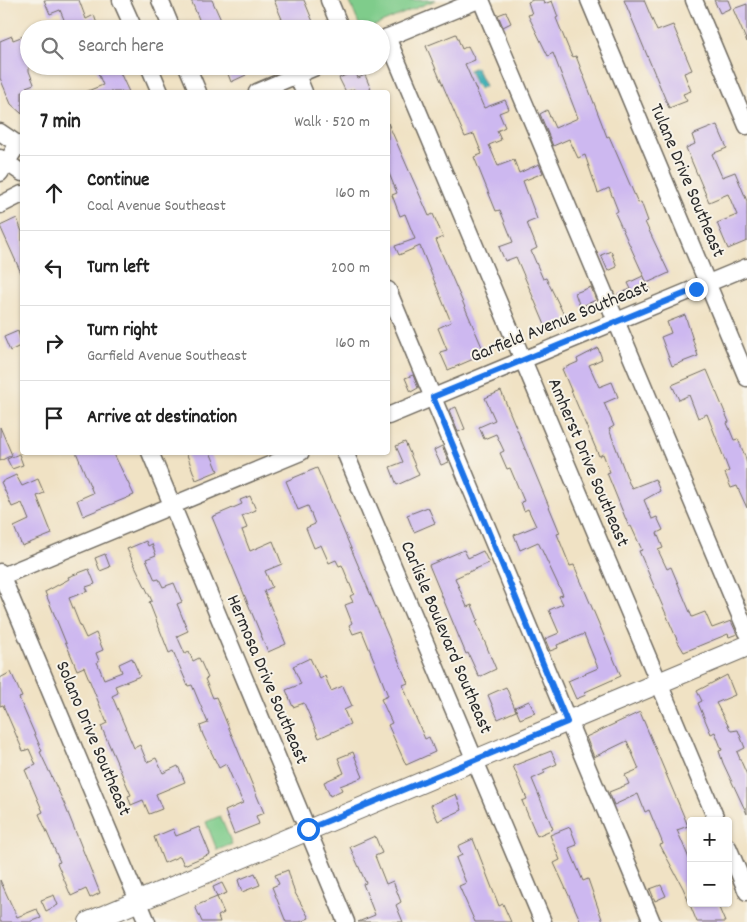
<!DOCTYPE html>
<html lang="en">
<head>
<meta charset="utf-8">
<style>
  body { margin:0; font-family:Dekko,sans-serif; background:#f2f2f2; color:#222 }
  .controls { position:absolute; right:15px; bottom:15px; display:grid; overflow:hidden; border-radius:5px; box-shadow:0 1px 4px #0004 }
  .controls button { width:45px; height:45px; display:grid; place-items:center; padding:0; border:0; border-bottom:1px solid #e0e0e0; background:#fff; color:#222; font:25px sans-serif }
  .stop { position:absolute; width:15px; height:15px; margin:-11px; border:4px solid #1a73e8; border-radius:50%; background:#fff }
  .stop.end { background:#1a73e8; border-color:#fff; box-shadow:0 1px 5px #0008 }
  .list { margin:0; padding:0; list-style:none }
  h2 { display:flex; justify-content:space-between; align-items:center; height:65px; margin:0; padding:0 20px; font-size:21px }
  h2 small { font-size:16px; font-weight:400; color:#767676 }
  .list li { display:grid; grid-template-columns:32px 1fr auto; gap:15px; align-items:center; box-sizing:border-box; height:75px; padding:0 20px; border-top:1px solid #e0e0e0 }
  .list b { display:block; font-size:19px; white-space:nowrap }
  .list p { margin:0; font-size:16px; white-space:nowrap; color:#767676 }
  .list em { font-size:16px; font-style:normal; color:#767676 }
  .icon { flex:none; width:28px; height:28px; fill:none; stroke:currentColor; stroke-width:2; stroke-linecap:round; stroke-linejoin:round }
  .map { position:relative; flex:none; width:747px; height:922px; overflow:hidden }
  .search { position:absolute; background:#fff; box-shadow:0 1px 4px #0004; left:20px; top:20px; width:370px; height:55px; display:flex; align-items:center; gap:12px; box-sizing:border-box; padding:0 18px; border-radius:28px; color:#767676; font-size:19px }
  .panel { position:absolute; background:#fff; box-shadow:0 1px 4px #0004; left:20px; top:90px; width:370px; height:365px; border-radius:5px }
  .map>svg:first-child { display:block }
</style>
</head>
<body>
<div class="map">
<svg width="747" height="922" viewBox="0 0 747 922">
  <rect width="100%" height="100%" fill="#f7f3e8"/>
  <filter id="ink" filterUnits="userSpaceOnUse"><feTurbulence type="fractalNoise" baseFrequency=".02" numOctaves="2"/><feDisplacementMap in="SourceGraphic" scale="10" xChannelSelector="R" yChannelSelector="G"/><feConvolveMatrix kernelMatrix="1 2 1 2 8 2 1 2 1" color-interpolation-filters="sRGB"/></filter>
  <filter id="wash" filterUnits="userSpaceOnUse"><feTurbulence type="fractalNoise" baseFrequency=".0096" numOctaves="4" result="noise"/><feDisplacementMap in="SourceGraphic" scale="20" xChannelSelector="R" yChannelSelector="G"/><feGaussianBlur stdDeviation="1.12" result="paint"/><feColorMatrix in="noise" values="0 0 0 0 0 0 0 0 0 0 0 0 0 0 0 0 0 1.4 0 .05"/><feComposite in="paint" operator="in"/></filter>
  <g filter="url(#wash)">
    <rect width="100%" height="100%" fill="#f0e2c4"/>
    <!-- green -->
    <path fill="#7fcc8b" stroke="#557c5b" d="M349 0H435L367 29H361Z
      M220 816 232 844 217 850 206 822Z"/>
    <!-- water -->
    <path fill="#3badb3" stroke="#336c6f" d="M476 67 485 86 480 89 475 84 469 70Z"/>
    <g id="blocks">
      <!-- building -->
      <path fill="#cdb8f0" d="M44 0H79L86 19 94 15 97 24 85 29H68L60 10 50 14Z
        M191 0H212L225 29H203Z
        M274 0H304L316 29H286Z
        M533 0H543L544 4 552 1 558 17 556 18 572 57 576 56 607 137 609 136 638 203 641 202 648 221 645 222 669 273 647 283 615 213 618 211 609 188 598 193 585 155 578 158 569 139 553 146 540 114 547 110 555 128 578 118 553 53 548 56 528 15 532 14 528 2Z
        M624 0H644L657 31 673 25 692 70 684 73 691 91 683 94 687 101 669 108Z
        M714 0H728L731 8 720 13Z
        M747 4V42L733 9Z
        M506 12 511 23 503 27 498 15Z
        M29 34V71L34 84 26 87 32 92H22V114L11 104 0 78V41L12 36 13 40Z
        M456 34 462 49 468 46 475 60 465 64 484 108 505 100 509 109 499 113 505 127 497 131 501 140 489 145 498 166 514 160 519 173 539 164 543 173 523 181 537 219 527 223 537 248 531 251 543 279 546 278 568 323 548 332 516 257 505 261 499 247 513 242 500 210 496 211 474 157 482 154 474 134 465 137 426 46Z
        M95 66H117L129 92H85L103 85Z
        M225 66H242L246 75 231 82Z
        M355 71 358 78 365 75 372 92H356L354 89 346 92 339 78Z
        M388 123 429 216 433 214 443 237 436 240 485 354 448 370 440 352 447 350 438 328 451 322 420 246 399 255 395 246 415 239 405 214 400 216 392 195 397 193 388 171Z
        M717 125 727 148 712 154 722 177 735 172 747 201V241L728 249 717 223 737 215 728 194 709 202 686 148 695 144 692 135Z
        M17 218 22 232V275L0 226Z
        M611 251 617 267 608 271 601 255Z
        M643 276 650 290 622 302 618 294 631 289 628 283Z
        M591 287 596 300 580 307 575 293Z
        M685 315 698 356 672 366 661 337 671 333 667 322Z
        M18 331 22 345 10 351 4 337Z
        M598 348 602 359 589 365 599 387 612 382 618 397 604 403 614 426 609 429 629 483 632 488 655 479 660 491 644 500 652 519 657 517 663 530 657 533 663 548 658 550 667 569 671 567 692 617 705 612 712 628 731 621 737 634 729 637 728 634 684 652 678 642 639 551 642 550 631 526 629 527 607 473 610 472 603 454 599 456 562 369 578 362 577 359Z
        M707 370 729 422 727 423 734 440 738 439 745 456 747 465V508L737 486 731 488 725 473 729 471 707 414 698 418 689 395 679 400 672 385Z
        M413 375 418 388 411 392 405 378Z
        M501 391 560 533 557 534 570 566 574 565 621 676 585 692 586 695 576 699 568 681 598 668 584 634 557 645 558 648 550 651 545 639 559 633 549 610 563 604 559 596 563 595 538 542 520 550 514 535 536 526 528 509 524 511 521 502 524 501 510 468 507 469 500 453 504 451 496 434 484 439 479 427 495 420 485 398Z
        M456 407 465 429 458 432 449 410Z
        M0 427 12 455 0 461Z
        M405 442 419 475 397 485 390 467 403 462 396 446Z
        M442 446 449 462 441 465 434 450Z
        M76 452H113L134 495 83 516 77 500 93 493Z
        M186 452H210L218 471 196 480Z
        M19 454 23 465 12 469 7 459Z
        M317 468 408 683 403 685 412 709 425 739 429 737 435 752 406 765 388 725 392 723 381 699 388 696 378 670 362 631 353 634 349 625 352 623 345 605 353 602 350 596 354 594 342 565 339 566 336 560 329 563 321 545 314 548 306 528 315 524 308 506 298 510 286 481Z
        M16 475 22 486 38 479 44 493 37 496 52 534 22 546 14 527 29 520 22 503 12 507 1 482Z
        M250 496 256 510 242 516 247 528 242 530 250 551 273 541 282 564 265 571 272 587 264 591 286 644 268 652 212 517 242 504 240 500Z
        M428 507 435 523 414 532 407 515Z
        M146 541 148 546 152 544 156 555 146 559 155 580 159 579 163 587 174 583 182 602 177 604 188 631 177 636 185 654 189 652 193 661 199 658 208 678 205 679 213 698 216 697 264 813 256 816 259 824 234 834 225 811 243 803 226 764 219 768 203 735 200 726 208 723 192 685 188 686 173 651 169 653 149 602 152 601 127 549Z
        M464 550 468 558 483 551 489 563 455 578 467 607 472 605 478 620 476 621 496 669 479 677 468 653 466 654 429 565Z
        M105 554 110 567 100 571 95 558Z
        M89 569 95 584 86 587 88 591 69 598 79 623 86 638 96 633 103 650 96 653 99 661 97 662 104 679 122 672 119 664 132 658 140 676 115 686 118 693 112 696 121 717 134 748 140 745 147 762 156 758 163 773 178 766 185 782 156 794 162 809 149 814 143 800 131 805 128 796 131 795 101 726 107 723 84 667 77 670 45 592 69 579 68 577Z
        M310 658 320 679 325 676 331 691 343 686 352 706 344 710 350 724 319 738 304 703 293 707 286 690 301 684 293 666Z
        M11 672 22 697 19 698 42 751 40 752 64 803 100 893 90 898 86 889 71 896 57 863 60 862 39 814 43 812 25 770 36 765 29 749 23 751 3 705 0 706V678Z
        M727 675 735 695 716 703 731 731 738 730 745 748 737 752 747 775V814L723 763 719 751 722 750 715 732 711 734 698 703 702 701 697 691Z
        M506 687 516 711 498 719 488 695Z
        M529 701 535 713 520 719 515 707Z
        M640 712 688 826 677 830 691 863V903H717L725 922H697L683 888 660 845 663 844 649 810 645 812 638 794 614 805 609 792 629 784 625 775 639 769 627 741 594 757 586 737Z
        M551 751 557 764 543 770 545 773 532 779 553 829 537 836 522 801 527 799 513 766Z
        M353 752 363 777 340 786 342 790 330 796 324 782 344 773 338 758Z
        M456 794 462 810 438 821 431 805Z
        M199 827 210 854 184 865 180 856 164 863 154 837 173 829 176 836Z
        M570 827 577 845 569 848 583 881 588 879 603 922H581L554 863 560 860 550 835Z
        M375 836 382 853 375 856 386 884 393 881 401 902 396 905 403 922H358L375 915 363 884 366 883 350 847Z
        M473 839 499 906 503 904 511 922H475L459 886 466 883 456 858 462 855 458 846Z
        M288 870 294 891 309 918 300 922H286L272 887 279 884 275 875Z
        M255 873 260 885 242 892 238 880Z
        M0 880 17 917 37 909 41 918 30 922H0Z
        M222 883 227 893 217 897 213 887Z
        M661 885 666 896 655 901 650 889Z
        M54 895 58 905 46 911 41 900Z
        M217 897 224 913 218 916 220 922H202L195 906Z"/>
    </g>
  </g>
  <g filter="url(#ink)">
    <use href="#blocks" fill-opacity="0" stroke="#706b61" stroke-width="1"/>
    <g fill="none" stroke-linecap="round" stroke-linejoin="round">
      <defs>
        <path id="minor" d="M121 0 134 29
          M160 0 172 29
          M329 0 341 29
          M481 0 747 632
          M589 0 747 378
          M694 0 747 126
          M387 37 717 821
          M381 40 478 0
          M149 66 160 92
          M187 66 198 92
          M297 75 304 92
          M257 92 318 66
          M0 132 22 147
          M0 158 22 173
          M0 173 18 144
          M0 205 22 194
          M388 290 652 922
          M388 416 747 267
          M150 452 346 922
          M345 452 543 922
          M0 572 147 922
          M0 577 301 452
          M728 847 747 892"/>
        <path id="major" d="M89 922 747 646"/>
      </defs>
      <!-- minor casing -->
      <use href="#minor" stroke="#706b61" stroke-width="19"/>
      <!-- major casing -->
      <use href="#major" stroke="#706b61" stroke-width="22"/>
      <!-- minor -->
      <use href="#minor" stroke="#fff" stroke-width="16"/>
      <!-- major -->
      <use href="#major" stroke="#fff" stroke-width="20"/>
    </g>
  </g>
  <g fill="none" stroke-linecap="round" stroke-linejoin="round" filter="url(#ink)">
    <!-- route -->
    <path stroke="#1a73e8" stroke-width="6" d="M308 829 567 722 433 397 696 289"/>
  </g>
  <g text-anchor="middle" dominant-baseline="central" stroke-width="4" stroke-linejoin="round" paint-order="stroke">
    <!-- street labels -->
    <g font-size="19" fill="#2b2b2b" stroke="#f7f3e8">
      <text transform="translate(686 181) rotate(67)">Tulane Drive Southeast</text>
      <text transform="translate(560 323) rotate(-22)">Garfield Avenue Southeast</text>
      <text transform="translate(587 463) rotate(67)">Amherst Drive Southeast</text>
      <text transform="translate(445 638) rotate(67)">Carlisle Boulevard Southeast</text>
      <text transform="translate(266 680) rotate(67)">Hermosa Drive Southeast</text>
      <text transform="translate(92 739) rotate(67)">Solano Drive Southeast</text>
    </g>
  </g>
</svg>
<div class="controls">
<button>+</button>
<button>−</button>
</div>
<div class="stop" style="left:308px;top:829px"></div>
<div class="stop end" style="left:696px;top:289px"></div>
<div class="search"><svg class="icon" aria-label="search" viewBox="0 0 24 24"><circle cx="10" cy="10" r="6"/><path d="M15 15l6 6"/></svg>Search here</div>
<section class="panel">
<h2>7 min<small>Walk · 520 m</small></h2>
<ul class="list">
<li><svg class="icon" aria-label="ahead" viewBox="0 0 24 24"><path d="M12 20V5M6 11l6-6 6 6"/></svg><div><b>Continue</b><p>Coal Avenue Southeast</p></div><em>160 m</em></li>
<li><svg class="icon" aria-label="left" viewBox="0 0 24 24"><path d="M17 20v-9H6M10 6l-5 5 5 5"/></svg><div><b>Turn left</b></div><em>200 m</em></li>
<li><svg class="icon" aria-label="right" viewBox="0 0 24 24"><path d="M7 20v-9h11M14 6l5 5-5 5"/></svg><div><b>Turn right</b><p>Garfield Avenue Southeast</p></div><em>160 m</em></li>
<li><svg class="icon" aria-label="arrive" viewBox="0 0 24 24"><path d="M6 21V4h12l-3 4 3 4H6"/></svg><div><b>Arrive at destination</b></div></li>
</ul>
</section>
</div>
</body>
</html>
